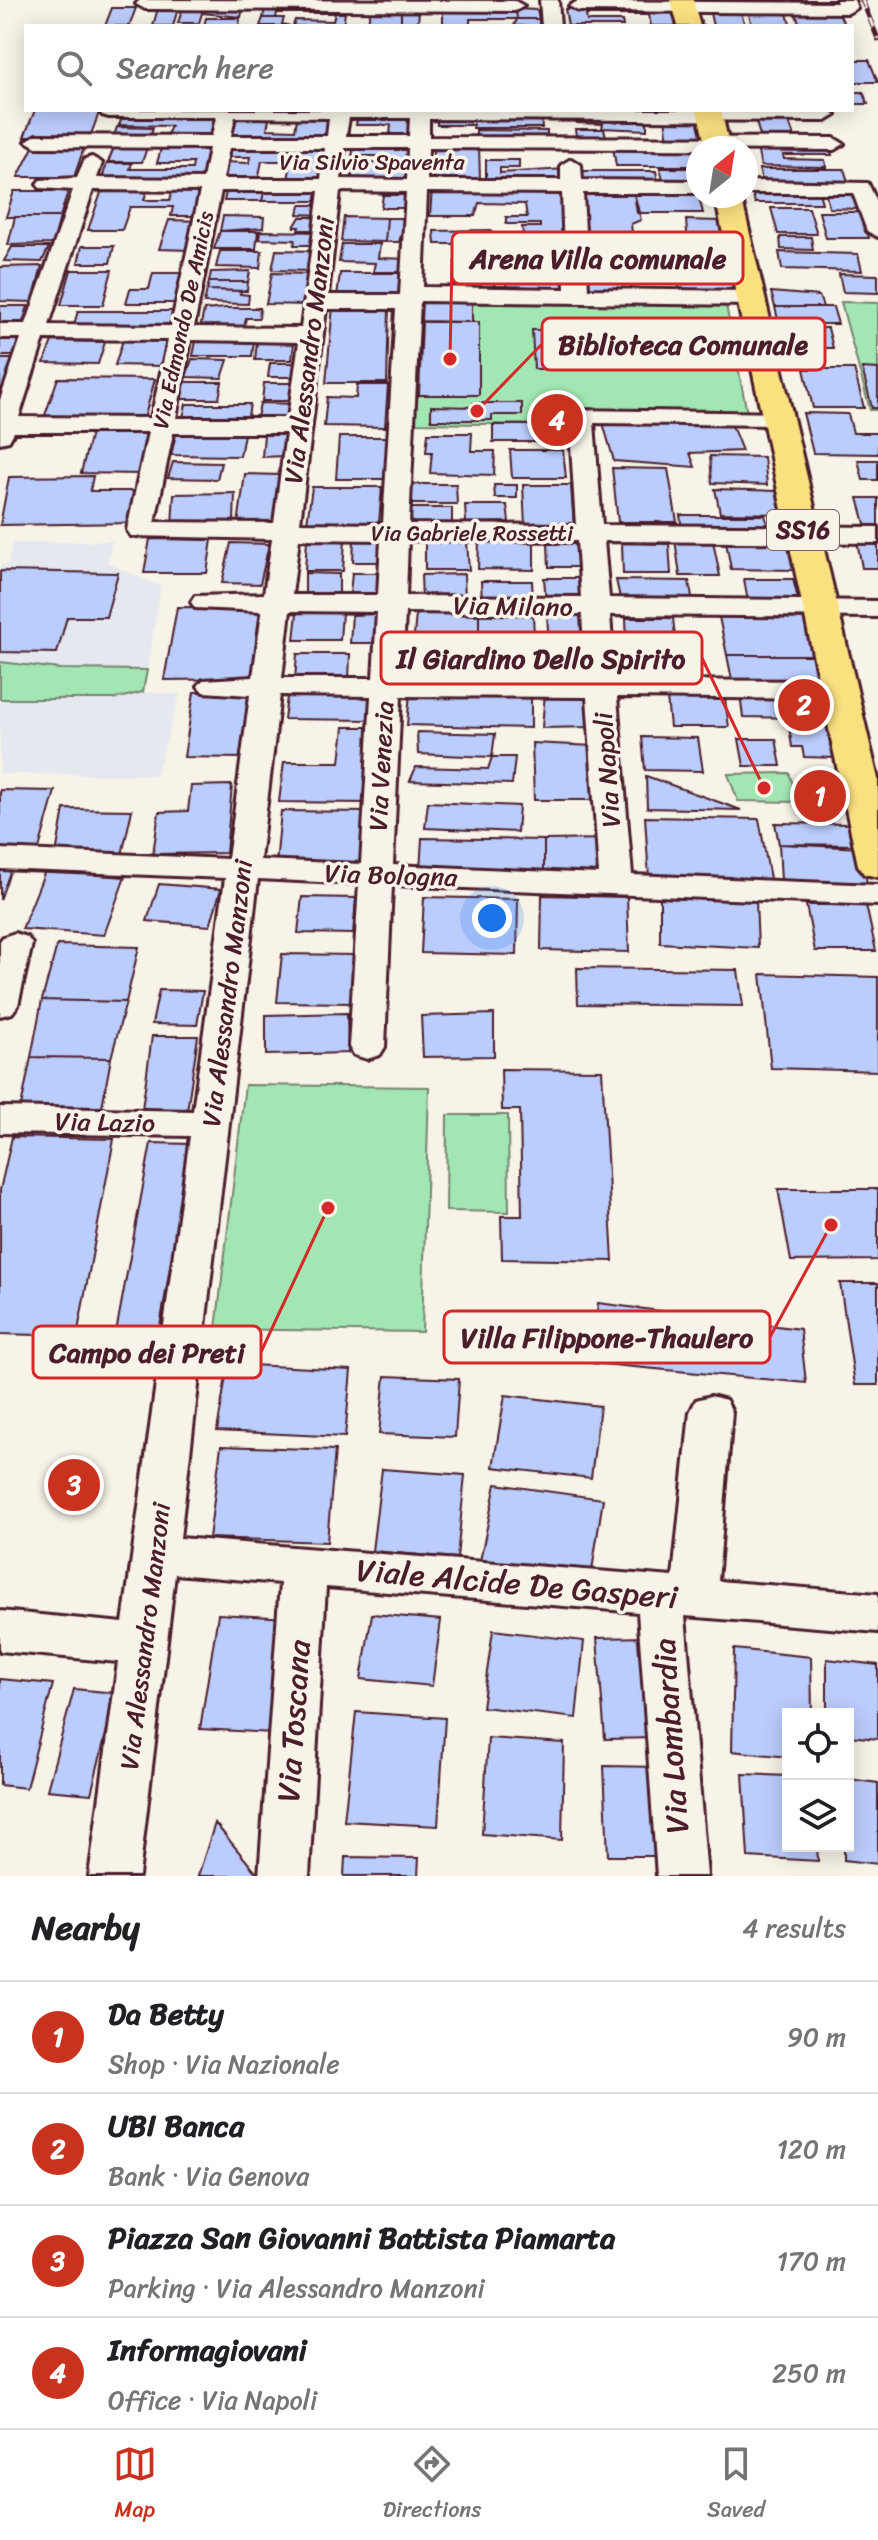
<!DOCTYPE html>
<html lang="en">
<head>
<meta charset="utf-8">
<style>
  body { margin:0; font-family:Sriracha,sans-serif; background:#f6f6f6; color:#202124 }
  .controls { position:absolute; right:24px; bottom:24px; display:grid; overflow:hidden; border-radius:0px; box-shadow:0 4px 20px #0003 }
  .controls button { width:72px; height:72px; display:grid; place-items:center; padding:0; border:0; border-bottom:2px solid #e0e0e0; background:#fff; color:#202124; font:40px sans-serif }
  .compass { position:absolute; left:686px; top:136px; width:72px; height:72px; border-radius:50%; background:#fff; box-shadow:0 4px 20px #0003; rotate:30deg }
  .you { position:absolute; left:492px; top:918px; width:28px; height:28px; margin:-20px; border:6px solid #fff; border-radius:50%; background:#1a73e8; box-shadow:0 0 0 12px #1a73e833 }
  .badge { display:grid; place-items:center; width:52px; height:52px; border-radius:50%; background:#c8321e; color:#fff; font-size:26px; font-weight:700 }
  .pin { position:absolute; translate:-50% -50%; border:4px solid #fff; box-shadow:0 2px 8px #0006 }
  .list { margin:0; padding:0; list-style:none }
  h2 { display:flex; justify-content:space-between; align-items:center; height:104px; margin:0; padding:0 32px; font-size:34px }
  h2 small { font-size:26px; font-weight:400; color:#757577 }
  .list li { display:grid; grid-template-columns:52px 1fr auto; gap:24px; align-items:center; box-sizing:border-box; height:112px; padding:0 32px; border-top:2px solid #e0e0e0 }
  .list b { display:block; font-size:30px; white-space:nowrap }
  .list p { margin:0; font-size:26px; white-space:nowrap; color:#757577 }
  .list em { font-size:26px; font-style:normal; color:#757577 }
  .icon { flex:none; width:44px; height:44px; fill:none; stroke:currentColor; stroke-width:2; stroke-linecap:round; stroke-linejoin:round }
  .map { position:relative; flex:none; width:878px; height:1876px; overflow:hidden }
  .search { position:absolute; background:#fff; box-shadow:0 4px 20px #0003; left:24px; right:24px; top:24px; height:88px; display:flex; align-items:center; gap:20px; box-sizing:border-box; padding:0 28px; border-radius:0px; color:#757577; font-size:30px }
  .sheet { height:552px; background:#fff }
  nav { display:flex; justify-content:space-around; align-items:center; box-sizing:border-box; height:112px; border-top:2px solid #e0e0e0; background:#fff; font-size:22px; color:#757577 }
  nav a { display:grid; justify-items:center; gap:4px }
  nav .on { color:#c8321e }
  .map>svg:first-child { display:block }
</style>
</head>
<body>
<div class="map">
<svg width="878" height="1876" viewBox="0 0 878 1876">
  <rect width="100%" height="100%" fill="#f7f3e8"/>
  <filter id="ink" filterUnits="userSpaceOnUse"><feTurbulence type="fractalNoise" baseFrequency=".0125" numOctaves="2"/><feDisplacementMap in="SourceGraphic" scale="16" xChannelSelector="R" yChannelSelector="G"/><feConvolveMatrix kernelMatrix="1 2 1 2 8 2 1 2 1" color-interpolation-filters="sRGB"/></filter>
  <g filter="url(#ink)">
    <!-- built -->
    <path fill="#e5e8ee" d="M112 541 108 563 161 587 147 670 60 669 0 662V565L8 564 12 543Z
      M143 692 180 694 156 775 0 774V699H115Z"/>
    <!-- green -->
    <path fill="#a2e7b3" stroke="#76836f" stroke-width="2" d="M471 298 725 300 747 413 567 412 566 425 415 423 419 322H471Z
      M841 302 878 303V410H870Z
      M0 662 60 669 147 670 143 692 115 699H0Z
      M789 773 799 802 738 801 728 774Z
      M245 1085 429 1087 422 1332 216 1329Z
      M447 1115H508L509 1212 446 1211Z"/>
    <!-- building -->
    <path fill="#bbcdfd" stroke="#4a1f2b" stroke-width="2" d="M712 0H834L836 5 713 4Z
      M183 7 243 8 241 17 202 13 199 23H178Z
      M112 8H136L129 26H105Z
      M158 8H178L173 26H153Z
      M265 8 346 9 345 13H277L276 18H263Z
      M370 8H401V26H368Z
      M401 8H419L418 26H401Z
      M516 9 537 10 539 19H517Z
      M516 9 517 19H470V26H443V10Z
      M565 9H625L626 15H586L587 21H622L623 26H568Z
      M625 9 675 10 679 26H651L649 15H626Z
      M709 9H740L745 26H713Z
      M748 10 786 11 791 26H752Z
      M794 11H838L845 26H801Z
      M335 13H345L343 26H293L295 20 333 21Z
      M206 18H240L239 26H204Z
      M263 18H284L282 24 290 26H260Z
      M517 19H539V26H514Z
      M852 60H869L878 82H854Z
      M852 92H863L868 104H852Z
      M35 110H100L90 137H24Z
      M124 113 219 115 211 141 113 139 117 127 153 128 151 135H167L171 126 119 125Z
      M233 114H270L267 129 295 130 298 114H333L329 139 226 138Z
      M358 115H415L413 140H354L355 134H390L391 125H356Z
      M437 116H469L470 125H437Z
      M473 117H541L542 128H473Z
      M577 117 647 118V130L602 128 603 124 577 123Z
      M665 117H702L708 142H668Z
      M756 122H789L795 139H761Z
      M575 129H604L607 141H577Z
      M476 130 547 131V141H476Z
      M298 144H327L321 181H288L291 161H262L258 180H217L221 162 249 163 250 157H221L224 145H289L288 153H296Z
      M34 145H85L74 177H18Z
      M115 145H148L142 162H108Z
      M162 145H216L208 183 101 182 107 163H132L130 169H192L193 163H157Z
      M433 145H479L480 181H433Z
      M354 146H411L408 181 351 182 354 163H387L388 156H352Z
      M613 147 698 148V166H616Z
      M757 148 831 149 832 155H783L784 159 825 160 826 167 761 166Z
      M486 160H519V168H500V173L566 169 567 183H486Z
      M660 168H693L697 183H664Z
      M759 169H844L849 185 763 184Z
      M582 171H656L658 184H583Z
      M432 187 565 190 570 242 524 241 522 227H540V224H506V217H527L525 204 479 203 475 216H430Z
      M227 188H265L262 201H224Z
      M265 188H326L324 201H262Z
      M582 189 634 193 641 220 631 224 632 233 587 232Z
      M751 189H818L822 203H755Z
      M102 190 147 191 144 200H170L172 192H204L198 216H171L173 207H130L122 230H88Z
      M14 191H68L60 217H6Z
      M825 191H853L858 209 829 208Z
      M634 193H698L703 213H637Z
      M383 195H413V208H381Z
      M300 205H323L322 215 298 214Z
      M771 208H809L817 234H778Z
      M819 212H861L869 238H826Z
      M223 216 264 217 263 228 220 231Z
      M15 217H60L53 244 8 245Z
      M300 217H322L321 230H298L299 227H294Z
      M344 217 387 218 385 242 341 241Z
      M387 218H412L411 232 401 235 399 242H385Z
      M169 220 199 221 190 250 159 249Z
      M686 220 720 221 723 246 688 245Z
      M491 230 493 244H435L434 231Z
      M220 231H258L256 249H214Z
      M260 231 321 232 320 245H294L295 240 259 239Z
      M780 237H811L813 250 781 249Z
      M342 244H380L378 258 410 259 409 272H373L375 263 339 262Z
      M82 246H114L110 263H78Z
      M12 247H49L42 262 4 261Z
      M507 249 564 250V292L506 291Z
      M276 250 315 251 312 271 272 270Z
      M220 251H262L260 268 216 267Z
      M779 252 858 254 862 271 782 269Z
      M584 264 631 265 632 293 584 292Z
      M677 265H730L738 295H680Z
      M42 266 33 302 0 301V267Z
      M71 270H112L103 305H61Z
      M250 271 248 282H209L211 272Z
      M455 271 495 272 494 291H453Z
      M153 273H185L177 303H126L130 289H149Z
      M272 273 309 274 305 305 266 304Z
      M340 273H400L398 298 337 297Z
      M839 274 878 275V293L843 292Z
      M209 282H248L247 291 207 290Z
      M207 290 241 291 240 294 249 295 248 304 204 303Z
      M771 292 819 296 823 307H775Z
      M438 298 472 299V322L420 321 419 304Z
      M0 306H28L22 325H0Z
      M333 306 389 308 387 383H326Z
      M775 307H833L838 324H779Z
      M226 308H260L259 318H246L243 330 200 329 204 310Z
      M78 311H177L173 328H73Z
      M422 322H479V395H419Z
      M786 328H828L833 348H790Z
      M532 330H582L586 369H534Z
      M0 336 21 337 13 356H0Z
      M123 340 169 341 162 366 115 365Z
      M52 341 105 342 98 364 44 363Z
      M196 341H254L252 356H193Z
      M257 342 294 343 292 360H255Z
      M0 359H13L0 397Z
      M192 359 228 360 222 378 186 377Z
      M270 363H297L295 377H268Z
      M862 368 878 369V408H872Z
      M804 369H854L864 408H813Z
      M58 378 155 379 144 419 44 418Z
      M185 382H222L219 399H181Z
      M264 383H300L298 401H262Z
      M357 385H388L385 427 324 426 327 397 356 398Z
      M260 403 299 404 296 423 256 422Z
      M473 403H522V415H492V420H431V406L474 407Z
      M186 404H250L247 423 182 422Z
      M550 412H564V423L550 424Z
      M803 413 848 414 853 433H878V454L813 453Z
      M729 418 742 451 690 453 695 467 614 461 603 423Z
      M493 425H566L567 442H493Z
      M91 433 150 434 140 474 81 473Z
      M428 433H472L471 451H495L494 475 430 473 432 452H426Z
      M176 434H244L240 456 171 455Z
      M287 434 285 456 262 457 264 435Z
      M339 437H391L388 479H336Z
      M510 450H563L566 478H512Z
      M710 456 764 457 767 485 712 483Z
      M858 460H878V480H863Z
      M173 462 221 463 217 479 168 478Z
      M612 468 668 469 677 522H618Z
      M245 474 281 475 275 524H238Z
      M93 476 90 491H138L133 523 0 525 9 477Z
      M407 484H456L457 504H407Z
      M494 485H517V498H495Z
      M523 485H571L574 527 525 526Z
      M312 487H382L379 523H307Z
      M715 489 777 491 782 514 720 513Z
      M235 493 234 522 172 524 174 494Z
      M858 498H878V527H866Z
      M465 505H507L509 522 466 523Z
      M406 508H452V529H405Z
      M680 515H765L769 529H682Z
      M150 539 212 540 207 573H144Z
      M675 539 713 541 720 576H680Z
      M307 540H345L343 571H305Z
      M354 540H382V562H353Z
      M479 541 534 542V570L478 569Z
      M857 541H878V568H862Z
      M425 542H467L469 570H425Z
      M726 542 788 543 794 570 731 569Z
      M231 543 269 544 260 584 222 583Z
      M622 543 669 544 671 574H623Z
      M548 544H580L581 567H549Z
      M0 571 118 573 106 617H67L57 653 0 652Z
      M305 573 339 574V598H305Z
      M352 573H391L390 605 349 604Z
      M464 574 465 599 422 600 421 575Z
      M544 578H583L585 602H546Z
      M744 579H793L799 603 748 602Z
      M616 580 689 581 693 602H621Z
      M481 581H532L533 602 482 601Z
      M177 607 260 608 252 679 164 680Z
      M297 613H342L340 640H294Z
      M416 613H479V637L414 636Z
      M479 613 533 614 534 637H479Z
      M380 614 378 643H350L352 615Z
      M547 614H584L588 645H549Z
      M719 617 810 619 816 655H727Z
      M626 618H673L676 646H627Z
      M297 654H350L349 681 295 680Z
      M727 655H816L824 684 733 685Z
      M288 690 373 692 371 720 284 719Z
      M194 692H249L240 758 184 757Z
      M410 693 531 696V728L407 725Z
      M545 693H591L593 727 542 728Z
      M740 694 803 695 808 718 743 717Z
      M667 698 725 699 729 727H670Z
      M789 726 831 727 837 758 804 757 802 747H792Z
      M344 727H374L368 803 279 802 284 762H340Z
      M417 732 495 734 492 757 418 754Z
      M642 737 698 738 703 771 645 770Z
      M739 739H776L781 766H744Z
      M532 743 594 746 599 800H534Z
      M492 757H515L512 784 410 781 416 767 488 769Z
      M646 776 741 810 647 808Z
      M232 785 226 853 153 854 159 812 188 811 191 786Z
      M0 790 55 791 38 852H0Z
      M428 802 519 806 517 832 425 828Z
      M64 809 132 810 122 855 56 854Z
      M281 811 366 812 363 865H276Z
      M645 817 759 819 771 884 649 878Z
      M775 823 857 824 861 845 779 844Z
      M422 838 544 840V873L420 871Z
      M613 839 616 878 544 873V840Z
      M779 844 863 848 867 886 781 881Z
      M0 869H11L0 900Z
      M45 871 125 877 104 935 22 929Z
      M159 884 221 889 210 926 147 921Z
      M542 895 627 897 629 952 541 950Z
      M660 896 756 901 758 948 660 943Z
      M302 897 356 898 353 934 298 933Z
      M424 897 518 899 517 955 421 953Z
      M806 905H866L876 951H815Z
      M57 945 139 947 126 1002 42 1000Z
      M282 954 354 955 351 1003 277 1002Z
      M577 968 738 970 743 1006 578 1004Z
      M761 974 878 977V1071L771 1068Z
      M159 990 203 991 197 1025 152 1024Z
      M42 1000 126 1002 111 1058 31 1057Z
      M347 1013 348 1053 266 1055V1015Z
      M494 1014V1056L423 1057 421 1016Z
      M152 1036H198L187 1111 142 1109Z
      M31 1057 111 1058 102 1107H21Z
      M501 1069 602 1070 613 1261 502 1259 501 1216H522L520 1110H502Z
      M12 1137 114 1139 77 1336 0 1334V1190Z
      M151 1143 191 1144 157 1344 114 1343Z
      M778 1189H878V1260L791 1261Z
      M840 1283H878V1385H855Z
      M598 1303 800 1329 806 1383 592 1363Z
      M228 1364 351 1370 345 1437 217 1431Z
      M385 1376 459 1379 455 1437 379 1434Z
      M505 1395 600 1406 591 1478 493 1467Z
      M221 1446 335 1450 327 1542 209 1538Z
      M382 1469 465 1475 457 1558 372 1551Z
      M496 1484 603 1499 591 1577 480 1561Z
      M218 1614 288 1618 274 1733 200 1729Z
      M372 1614 441 1620 432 1686 361 1679Z
      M493 1630 584 1641 576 1718 482 1707Z
      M649 1637 658 1738 605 1739 597 1638Z
      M734 1649 811 1657 812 1714H788V1757L732 1751Z
      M827 1659 878 1665V1739L848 1736V1714H827Z
      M0 1679 53 1684 26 1788 0 1785Z
      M74 1689 116 1693 91 1794 47 1790Z
      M356 1712 445 1718 438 1826 344 1821Z
      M488 1738 564 1743 562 1840 482 1834Z
      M604 1766 661 1767 667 1856H608Z
      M743 1774 788 1776V1846H817L818 1861 748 1857Z
      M848 1779 878 1783V1864L844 1860V1846H848Z
      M215 1823 259 1876H198Z
      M345 1857 419 1858 418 1876H344Z"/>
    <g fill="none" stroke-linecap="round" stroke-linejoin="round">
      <defs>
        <path id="minor" d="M140 0 515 1 524 6 515 11 145 9 136 4Z
          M540 0H558L560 26H542Z
          M836 0H854L857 8 848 13 578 11 569 6 578 1 837 3Z
          M100 110H829L836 115 826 121 429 119V137L834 138 844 144 834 150 428 148 427 180H561V165L571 159 581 165 582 180 698 181V193H583L588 289 751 291 762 298 751 305 420 301 409 524 576 525 569 415 572 410 786 413 789 418 786 423 777 425 594 423 602 525 878 527V543L604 541 609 598 878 601V617L610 615 615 680 839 681 849 684 854 690 849 696 839 699 617 697 632 875 878 885V905L392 885 385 1047 380 1055 367 1059 354 1055 349 1047 359 884 258 879 180 1538 673 1577 690 1412 696 1400 711 1396 726 1400 732 1412 718 1581 878 1594V1632L685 1616 707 1876H657L638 1612 326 1587 309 1876H259L280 1583 175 1574 139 1876H89L118 1662 0 1651V1611L123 1623 190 1136 0 1133V1107L193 1111 225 878 0 869V849L228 859 250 695 203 692 198 686 203 680 253 677 262 611 195 608 191 602 195 596 264 594 272 539 131 536 127 530 148 432H14L9 441 0 443V400L21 338H0V324H26L73 190 40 188 37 184 40 180 77 178 85 159 92 157 102 163 97 178 203 179 209 148 36 147 26 141 36 135 212 136 216 117H109L102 115ZM235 117 329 118 327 136H231ZM349 118H410L409 136H346ZM229 148H325L321 179H223ZM345 148H408L407 180 341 179ZM93 190 200 191 171 326 49 325ZM221 191H319L301 328 194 327ZM340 191 406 192 400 295H328ZM427 192 562 193 565 289 423 287ZM326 309H396L383 524 300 523ZM44 339 168 340 151 418 19 417ZM191 340 299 342 288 418H176ZM173 433H286L274 523 155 522ZM299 539 381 540 378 595H292ZM408 540 577 541 581 597 406 596ZM290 611 377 612 373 678H282ZM405 612 582 614 586 680 402 678ZM280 695 371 696 361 864 260 860ZM401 696 587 697 599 874 393 865Z
          M746 181 868 183 878 204V237L867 231 853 193H746Z
          M15 933 27 937 32 944 18 1005 12 1013 0 1016V941L3 937Z"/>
        <path id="major" d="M671 0H693L700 26H678Z
          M697 110H721L730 148H706Z
          M715 196H741L878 779V877L864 874 858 865Z"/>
      </defs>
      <!-- minor casing -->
      <use href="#minor" stroke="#4a1f2b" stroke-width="6"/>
      <!-- major casing -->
      <use href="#major" stroke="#4a1f2b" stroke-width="6"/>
      <!-- minor -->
      <use href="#minor" fill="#f7f3e8" fill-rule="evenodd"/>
      <!-- major -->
      <use href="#major" fill="#fbe080" fill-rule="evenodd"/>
      <defs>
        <path id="rail" d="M862 0 878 39"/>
      </defs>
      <!-- rail casing -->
      <use href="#rail" stroke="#4a1f2b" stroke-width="5"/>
      <!-- rail -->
      <use href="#rail" stroke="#f7f3e8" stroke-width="3" stroke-dasharray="10" stroke-linecap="butt"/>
    </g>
  </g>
  <g text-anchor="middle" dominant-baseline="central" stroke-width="7" stroke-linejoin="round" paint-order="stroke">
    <!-- far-street labels -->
    <g font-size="22" fill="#4a1f2b" stroke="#f7f3e8">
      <text x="372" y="162">Via Silvio Spaventa</text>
      <text transform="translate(183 320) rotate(-78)">Via Edmondo De Amicis</text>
      <text x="472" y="533">Via Gabriele Rossetti</text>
    </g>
    <!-- shield labels -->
    <rect fill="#f7f3e8" stroke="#7e5f64" stroke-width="2" x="767" y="510" width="72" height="40" rx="6"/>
    <g font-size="24" font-weight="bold" fill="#4a1f2b">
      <text x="803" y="530">SS16</text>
    </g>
    <!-- street labels -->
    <g font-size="26" fill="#4a1f2b" stroke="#f7f3e8">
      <text transform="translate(309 350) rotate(-83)">Via Alessandro Manzoni</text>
      <text transform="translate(513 606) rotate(1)">Via Milano</text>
      <text transform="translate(381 766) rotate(-87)">Via Venezia</text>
      <text transform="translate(607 770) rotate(-94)">Via Napoli</text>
      <text transform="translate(391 875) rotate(2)">Via Bologna</text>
      <text transform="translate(227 993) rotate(-83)">Via Alessandro Manzoni</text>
      <text transform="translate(105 1122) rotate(1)">Via Lazio</text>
      <text transform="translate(145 1636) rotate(-83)">Via Alessandro Manzoni</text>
    </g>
    <!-- near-street labels -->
    <g font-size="32" fill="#4a1f2b" stroke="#f7f3e8">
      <text transform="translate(517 1584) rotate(5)">Viale Alcide De Gasperi</text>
      <text transform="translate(294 1721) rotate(-86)">Via Toscana</text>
      <text transform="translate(671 1736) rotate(-94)">Via Lombardia</text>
    </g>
  </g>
  <!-- callouts -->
  <path fill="none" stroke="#d62828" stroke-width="3" d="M450 359L452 258M477 411L542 344M764 788L702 658M831 1225L770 1337M328 1208L261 1352"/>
  <g fill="#d62828" stroke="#f7f3e8" stroke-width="3">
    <circle cx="450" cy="359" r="8"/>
    <circle cx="477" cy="411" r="8"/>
    <circle cx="764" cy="788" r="8"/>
    <circle cx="831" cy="1225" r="8"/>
    <circle cx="328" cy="1208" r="8"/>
  </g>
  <g fill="#f7f3e8" stroke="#d62828" stroke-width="3">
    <rect x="452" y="232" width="291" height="52" rx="8"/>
    <rect x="542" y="318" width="283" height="52" rx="8"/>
    <rect x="381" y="632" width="321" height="52" rx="8"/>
    <rect x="444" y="1311" width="326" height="52" rx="8"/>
    <rect x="33" y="1326" width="228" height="52" rx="8"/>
  </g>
  <g font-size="28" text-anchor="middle" font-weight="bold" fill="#4a1f2b">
    <text x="598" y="268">Arena Villa comunale</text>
    <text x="683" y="354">Biblioteca Comunale</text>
    <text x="541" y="668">Il Giardino Dello Spirito</text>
    <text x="607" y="1347">Villa Filippone-Thaulero</text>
    <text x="147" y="1362">Campo dei Preti</text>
  </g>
</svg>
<div class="controls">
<button><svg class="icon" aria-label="locate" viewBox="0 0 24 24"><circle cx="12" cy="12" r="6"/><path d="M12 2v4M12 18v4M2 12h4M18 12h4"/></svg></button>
<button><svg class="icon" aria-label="layers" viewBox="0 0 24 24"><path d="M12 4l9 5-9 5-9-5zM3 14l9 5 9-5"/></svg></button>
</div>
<svg class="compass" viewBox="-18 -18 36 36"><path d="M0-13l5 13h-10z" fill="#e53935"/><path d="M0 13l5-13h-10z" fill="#757577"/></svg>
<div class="you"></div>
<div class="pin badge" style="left:820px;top:796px">1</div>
<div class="pin badge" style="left:804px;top:705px">2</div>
<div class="pin badge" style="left:74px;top:1485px">3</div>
<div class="pin badge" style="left:557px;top:420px">4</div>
<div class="search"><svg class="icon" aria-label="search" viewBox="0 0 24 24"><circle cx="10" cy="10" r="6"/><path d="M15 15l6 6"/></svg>Search here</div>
</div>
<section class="sheet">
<h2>Nearby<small>4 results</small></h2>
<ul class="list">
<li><span class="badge">1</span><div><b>Da Betty</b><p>Shop · Via Nazionale</p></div><em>90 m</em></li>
<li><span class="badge">2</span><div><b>UBI Banca</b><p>Bank · Via Genova</p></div><em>120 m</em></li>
<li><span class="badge">3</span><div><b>Piazza San Giovanni Battista Piamarta</b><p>Parking · Via Alessandro Manzoni</p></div><em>170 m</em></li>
<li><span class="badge">4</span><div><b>Informagiovani</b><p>Office · Via Napoli</p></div><em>250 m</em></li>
</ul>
</section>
<nav>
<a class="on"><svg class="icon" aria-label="map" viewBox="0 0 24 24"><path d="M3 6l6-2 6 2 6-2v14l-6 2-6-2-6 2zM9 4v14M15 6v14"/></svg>Map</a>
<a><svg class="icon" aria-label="directions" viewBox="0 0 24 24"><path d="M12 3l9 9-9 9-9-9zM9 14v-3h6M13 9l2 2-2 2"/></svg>Directions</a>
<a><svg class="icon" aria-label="saved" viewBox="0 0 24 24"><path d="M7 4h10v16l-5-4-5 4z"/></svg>Saved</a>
</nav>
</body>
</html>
